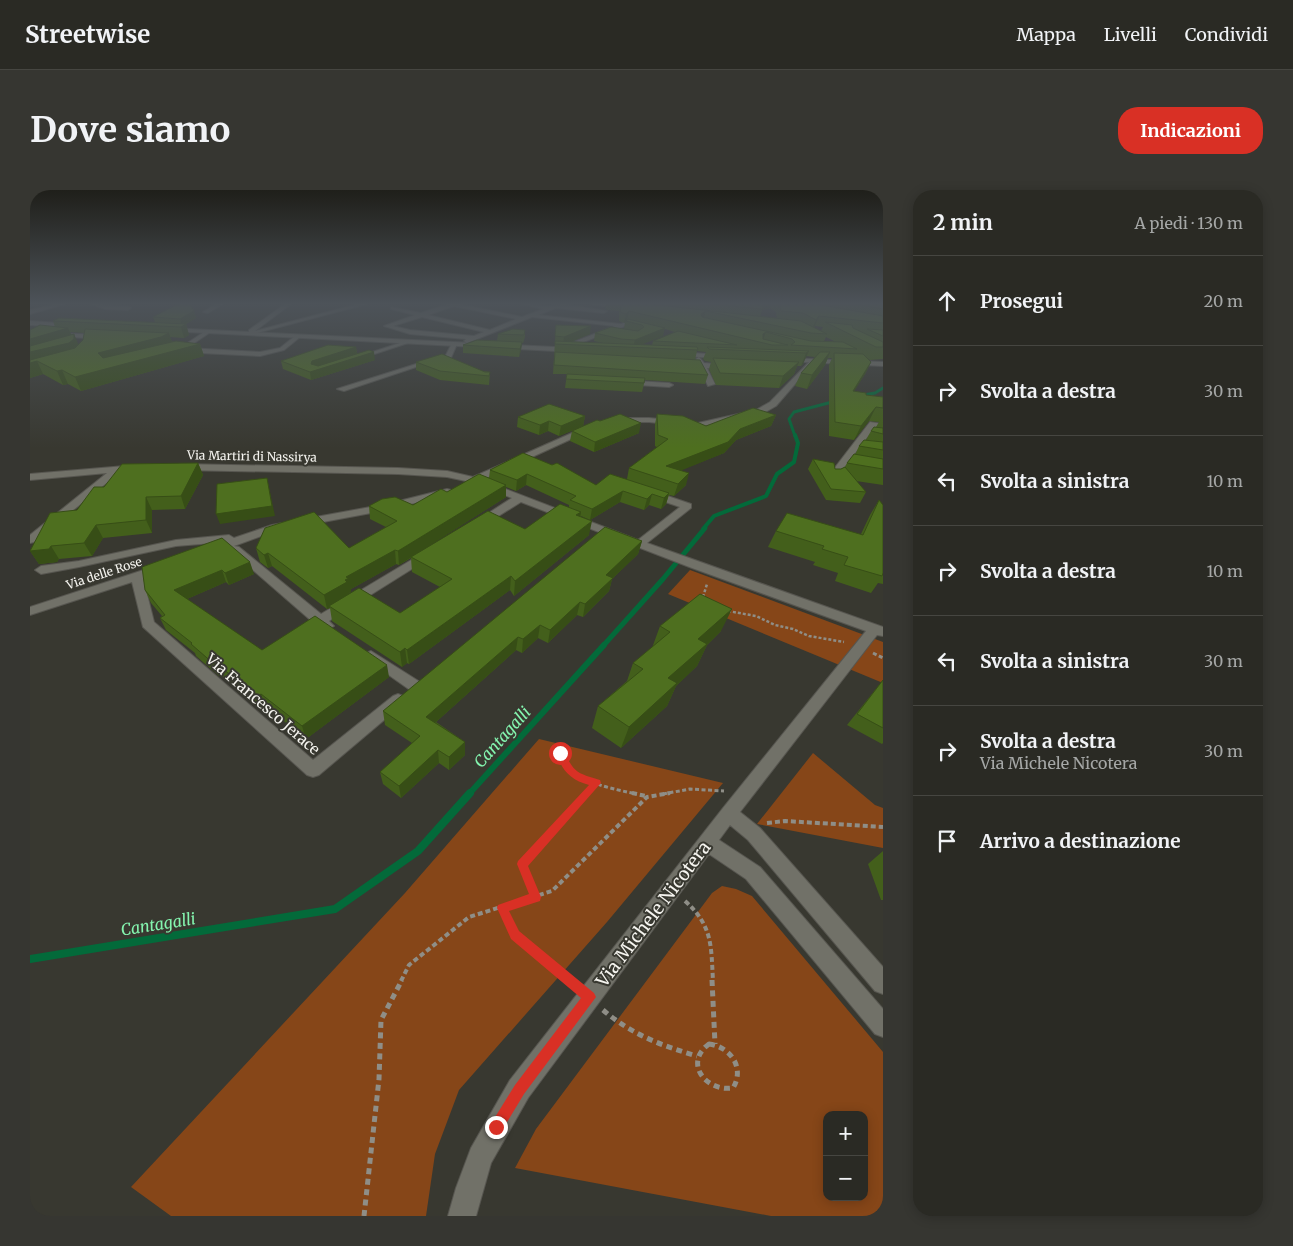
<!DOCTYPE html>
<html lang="it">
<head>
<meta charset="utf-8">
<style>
  body { margin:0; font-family:Merriweather,serif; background:#363631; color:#f1f3f6 }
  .controls { position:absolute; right:15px; bottom:15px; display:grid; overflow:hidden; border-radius:10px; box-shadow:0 2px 12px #0003 }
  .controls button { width:45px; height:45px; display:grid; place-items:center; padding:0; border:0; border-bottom:1px solid #464641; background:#2a2a24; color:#f1f3f6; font:25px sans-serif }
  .stop { position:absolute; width:15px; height:15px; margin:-11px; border:4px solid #d93025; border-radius:50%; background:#fff }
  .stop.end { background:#d93025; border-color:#fff; box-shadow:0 1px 5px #0008 }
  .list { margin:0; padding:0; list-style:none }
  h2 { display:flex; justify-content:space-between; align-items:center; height:65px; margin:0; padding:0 20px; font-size:21px }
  h2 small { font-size:16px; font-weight:400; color:#a5a7a6 }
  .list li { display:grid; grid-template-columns:32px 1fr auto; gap:15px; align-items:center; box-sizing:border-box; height:90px; padding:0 20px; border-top:1px solid #464641 }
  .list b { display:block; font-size:19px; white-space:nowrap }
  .list p { margin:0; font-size:16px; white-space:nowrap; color:#a5a7a6 }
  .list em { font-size:16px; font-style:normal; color:#a5a7a6 }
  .icon { flex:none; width:28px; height:28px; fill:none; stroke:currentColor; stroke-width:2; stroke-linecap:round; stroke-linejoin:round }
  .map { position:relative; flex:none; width:853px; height:1026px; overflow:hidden; border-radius:20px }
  header { display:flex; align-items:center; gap:30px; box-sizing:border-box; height:70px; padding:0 25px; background:#2a2a24; border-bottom:1px solid #464641 }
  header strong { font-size:24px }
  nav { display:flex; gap:28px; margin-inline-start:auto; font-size:18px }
  .intro { display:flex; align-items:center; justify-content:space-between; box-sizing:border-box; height:120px; padding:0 30px }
  h1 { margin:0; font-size:35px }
  .button { padding:12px 22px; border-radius:20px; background:#d93025; color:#fff; font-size:18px; font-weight:700 }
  main { display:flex; gap:30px; padding:0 30px }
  aside { flex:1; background:#2a2a24; border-radius:20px; box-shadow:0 2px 12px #0003 }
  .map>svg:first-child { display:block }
</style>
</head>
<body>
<header>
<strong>Streetwise</strong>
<nav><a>Mappa</a><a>Livelli</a><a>Condividi</a></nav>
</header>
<div class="intro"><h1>Dove siamo</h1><a class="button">Indicazioni</a></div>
<main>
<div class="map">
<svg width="853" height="1026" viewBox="0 0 853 1026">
  <rect width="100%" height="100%" fill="#383830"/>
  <!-- green -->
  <path fill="#864618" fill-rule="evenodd" d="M660 380 853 452V493L638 404Z
    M509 549 693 593 577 732 429 900 405 964 396 1026H141L101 997 375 703Z
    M783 563 845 615 853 618V658L727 634Z
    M692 696 706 699 722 706 853 862V1026H741L485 978 506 939 682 703ZM797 925H834V1007H797Z"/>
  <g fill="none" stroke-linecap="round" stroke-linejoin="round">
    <!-- stream-far4 -->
    <path stroke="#036a3a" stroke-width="3" d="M828 206 845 203 853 198
      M765 246 759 229 764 222 806 211"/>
    <!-- stream-far3 -->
    <path stroke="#036a3a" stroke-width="4" d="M673 339 684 326 736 306 747 284 764 272 768 253 765 245"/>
    <!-- stream-far2 -->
    <path stroke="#036a3a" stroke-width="5" d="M573 456 633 389 675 338"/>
    <!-- stream-far1 -->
    <path stroke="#036a3a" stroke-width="6" d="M439 604 574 455"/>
    <!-- stream -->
    <path stroke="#036a3a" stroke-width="8" d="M0 769 305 719 388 661 440 603"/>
    <defs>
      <path id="minor" d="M26 114H35L0 124V120Z
        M61 114 98 116 101 118 98 120 75 119Z
        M186 114H193L178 123 173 122Z
        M255 114H261L225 141 328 114H337L219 145V140Z
        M418 114H429L492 127 513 119 493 114 519 116 533 114 577 121 574 123 526 118 508 125 591 134 613 126 616 128 530 161 527 159 528 158 585 136 502 127 437 153 434 151 436 149 380 144 354 136 385 125 361 119V117L391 123ZM424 116 486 129 460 140 398 125ZM392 127 454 142 444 146 380 140 363 136Z
        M561 114H580L598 117 595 119Z
        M177 140 179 143 157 158 230 162 250 158 265 146 270 147 254 160 230 166 150 162 147 160Z
        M26 143 73 145 76 147 73 149 24 146Z
        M376 151 381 152 326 170 321 169Z
        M422 153 427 154 420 170 432 175V177H428L413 171Z
        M669 167 674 173 699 175 702 177 699 179 677 178 685 194 678 196 669 177 650 174 653 172 667 173 666 169Z
        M402 169 407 170 314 201 307 199Z
        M782 169 785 171 784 172 746 216 732 224 668 237 619 232H584L580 230 584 228H619L668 233 726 220 740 212Z
        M590 190 639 193 643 195 639 197 593 194 589 192Z
        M840 232 853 234V238L845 237 806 288H800V284Z
        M560 235H563V239L452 290 608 350 650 317 615 305V301H623L661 314V318L617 353 853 437V446L847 445 710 622 730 638 853 777V804L845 801 718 650 700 635 689 650 730 677 853 819V847L845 844 716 689 679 664 498 908 461 973 446 1026H418L426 998 441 958 480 890 693 618 836 441 662 378 491 312 451 337H443L442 335 443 333 482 308 444 294H437L436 291 417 287 368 284 150 280 145 277 150 274 368 278 417 281 443 287Z
        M107 275 110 276V280L90 282 4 352 0 353V345L77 283 0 290V284Z
        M417 299 421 300V304L357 320 245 341 204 356 209 357 291 424 393 363H401L403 365 401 367 299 431 304 436 297 440 285 434 201 361V357L180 364 174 361 195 352 146 356 49 377 11 384 5 380 11 376 49 371 146 350 199 345 204 348 242 335 357 314Z
        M132 374 138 378 136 380 113 388 124 432 283 570 363 506 368 504 373 506 375 510 373 514 289 585 283 587 277 585 113 437 102 392 0 425V417Z
        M341 461 390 492 392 496 390 500 385 501 380 500 336 469 334 466 336 463Z"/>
      <path id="secondary" d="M0 131 43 134 46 136 43 138 0 135Z
        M139 138 545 158 548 160 545 162 137 141Z
        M646 162 695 165 698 167 695 169 644 165V163Z
        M756 168 853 172V176L754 171 753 170Z"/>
    </defs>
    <!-- minor casing -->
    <use href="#minor" stroke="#575650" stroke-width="2"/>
    <!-- secondary casing -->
    <use href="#secondary" stroke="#575650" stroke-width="2"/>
    <!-- path-far3 -->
    <path stroke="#8f8e87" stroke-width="2.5" stroke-dasharray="3 2" stroke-linecap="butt" d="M673 407 677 394
      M698 421 726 426 745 435 763 439 779 446 814 452"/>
    <!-- path-far2 -->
    <path stroke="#8f8e87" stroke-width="3" stroke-dasharray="4 2.5" stroke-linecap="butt" d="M843 463 853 468
      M534 555C534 558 532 563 533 567 536 591 588 600 607 604
      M557 604 567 593
      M633 604 660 599 694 601"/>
    <!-- path-far1 -->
    <path stroke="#8f8e87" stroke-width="4" stroke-dasharray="5 3" stroke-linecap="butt" d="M602 603 616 606
      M737 633 755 631 853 637
      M506 707 492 674 558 603
      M655 711C683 736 681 756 683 791
      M472 718 485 745 541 791
      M371 791 379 775 439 727 522 701 617 607 640 603"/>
    <!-- path -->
    <path stroke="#8f8e87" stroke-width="5" stroke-dasharray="6 4.5" stroke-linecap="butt" d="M540 790 545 794
      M682 790 685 854
      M573 820C601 844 632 856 667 866
      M679 854C701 857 715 878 703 898 676 902 653 873 679 854Z
      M334 1026 349 889 351 830 372 790"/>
    <!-- minor -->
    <use href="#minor" fill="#717168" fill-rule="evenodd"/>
    <!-- secondary -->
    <use href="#secondary" fill="#717168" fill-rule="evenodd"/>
  </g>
  <!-- wall -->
  <path fill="#435f1b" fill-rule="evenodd" d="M576 114H853V169L840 170 836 167 841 172 835 184 824 201 836 205 853 207V295L826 291 836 302 830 313 796 310 778 279 783 269 805 279H811L815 277 817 273 825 265 829 256 836 250 841 241 846 237 849 232 839 231 824 250 799 246V175L802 168H798L795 175 777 199 765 196 771 183 785 167 776 166 773 174 771 176H767L764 184 749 198 686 195 679 179 681 172 675 171 673 169 676 162 667 161 665 170 678 185 675 194 615 190 612 202 535 198 537 184H523L526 135 560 144 541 152 573 153 564 151 565 143 594 139 595 132 594 133 589 131V121L577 120 575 118ZM740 118 746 122 747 129 730 127 732 120ZM785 136 793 137 791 141 784 138ZM635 139 645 142 623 151 622 155H611ZM796 147 806 152 794 151Z
    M164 121 166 128 156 134 159 145 154 148 140 147 142 152 170 154 174 166 51 201 38 194 33 195 13 184 0 188V140L25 137 23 131 125 132 123 127ZM40 142 54 143 53 150 48 155 44 144 42 145Z
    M495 140V147L493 153H492L491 160 489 167 433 163V155L467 151 468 144Z
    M326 157 327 164 345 170 281 190 253 179 251 171Z
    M386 172 460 182 459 195 410 190 386 180Z
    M627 224 676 236 746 225 741 236 706 250 694 263 651 280 656 295 644 306 639 305 636 314 631 319 619 315 614 320 590 312 560 330 551 326 559 345 484 406 480 400 379 474 377 473 372 477 302 431 300 418 297 419 242 376 238 378 230 372 226 358H319L356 337 340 329 339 316 383 315 417 302 459 288 460 280 493 263 566 295 597 289 599 278 627 257 625 256V234ZM496 295 539 315V317L495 339 389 362 476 307V297L486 301ZM381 368 382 382 410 397 370 423 319 404V403L321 402V399L366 374 369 375Z
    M555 226 553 236 529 246 518 241 509 245 487 237 488 227Z
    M542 241 609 243 564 262 540 251Z
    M168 273 173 285 155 319 122 320V343L73 348 62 366 29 369 27 372 9 374 0 361 74 297Z
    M849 310 853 315V394L848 393 841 403 805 391 808 383 783 375 785 372 738 357 746 341 831 344 840 325Z
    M192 348 224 384 199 395 196 392 157 409 232 460 359 487 276 549 235 516 232 518 191 485 189 486 166 466 165 463 136 440 130 428 132 426 121 413 115 400Z
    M612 351 608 364 582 389 579 401 553 427 547 425 518 453 508 448 492 463 486 460 406 532 435 552V565L419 580 409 573 371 608 353 594 350 582 382 553 355 535 353 521Z
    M630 436 691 441 677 455 667 476 646 496 637 516 591 558 562 538 568 516 597 491 603 473 622 458Z
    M853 490V553L852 554 817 535Z
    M853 661V710H851L838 674Z"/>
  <!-- shaded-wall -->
  <path fill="#374e16" d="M734 114H741L740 118 732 120Z
    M164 121 166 128 156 134 159 145 154 148 151 137 152 136 150 129Z
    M599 121 597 130 594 133 596 124Z
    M676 121 673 130 671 124Z
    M789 126 785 136 782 139 786 130Z
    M561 136 560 144 533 155 534 147Z
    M38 138 43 149 44 144 49 156 7 171 13 184 0 188V149Z
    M635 138 633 146 606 157H603L605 150Z
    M736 142 732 152 733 144Z
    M139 143 143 155 73 176 68 163Z
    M492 152 491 160 489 167 490 159Z
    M170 154 174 166 51 201 45 187Z
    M326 157 327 164 344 162 345 170 281 190 280 182 282 171Z
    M779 161 773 174 771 176 776 163Z
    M800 162 795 175 777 199 782 185Z
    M769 172 764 184 749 198 753 186Z
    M841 172 835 184 816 214 823 201Z
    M32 180 38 194 33 195 27 181Z
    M846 217 839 231 824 250 831 236Z
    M746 225 741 236 706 250 694 263 633 288 636 276 710 239Z
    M555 226 553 236 529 246 531 236Z
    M519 231 518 241 509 245 510 235Z
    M611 233 609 243 564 262 565 252Z
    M168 273 173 285 155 319 151 306Z
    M659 283 656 295 644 306 648 294Z
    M497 284 496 295 486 301 487 290Z
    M237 288 245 326 190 334 186 324Z
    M476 295V307L369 375 368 361Z
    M593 301 590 312 560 330 562 319Z
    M639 303 636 314 631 319 634 308Z
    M622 304 619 315 614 320 617 309Z
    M116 307 122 320V343L116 330Z
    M551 322 549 336 546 325Z
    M562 331 559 345 484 406 485 391Z
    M66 335 73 348 62 366 54 353Z
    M612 351 608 364 582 389 579 401 553 427 555 414 576 385Z
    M21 356 29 369 27 372 9 374 0 361Z
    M365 360 366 374 321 399V402L319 403V406L299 416 300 418 297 419 294 405 315 390 316 387Z
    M238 363 242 376 238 378 234 365Z
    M220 372 224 384 199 395 195 383Z
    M192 380 196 392 150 412 144 400Z
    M481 386 480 400 379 474 377 460Z
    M550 412 547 425 518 453 520 440Z
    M702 419 691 441 677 455 667 476 646 496 637 516 591 558 599 537 638 488 668 449Z
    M510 435 508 448 492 463 493 449Z
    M488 447 486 460 397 540 396 527Z
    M375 458 377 473 372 477 370 462Z
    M185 473 191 485 189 486 184 474Z
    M357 475 359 487 276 549 272 536Z
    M231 504 235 516 232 518 228 506Z
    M435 552V565L419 580V567Z
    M408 560 409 573 371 608 369 596Z"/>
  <!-- building -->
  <path fill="#4e6f1f" stroke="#374e16" d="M148 114H160L164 121 150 129 123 127Z
    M591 114H620L771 131 797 144 781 143 676 121 671 124 672 127 781 151 813 152 827 159 761 155 765 152 762 149 736 142 733 144V149L758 155H742L599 121 596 124 590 122Z
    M680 114H734L732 119Z
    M750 114H786L853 126V133L789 126 786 130 773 123 751 121Z
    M825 114H853V119Z
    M29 128 156 134 151 137 23 131Z
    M598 129 635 138 605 150 591 149 565 143 581 137 608 141 614 137 612 135 596 131Z
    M795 132 822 135 823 138 853 152V157H846Z
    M10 135 38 138 0 149V140Z
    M526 135 561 136 534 147 525 146Z
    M55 139 139 143 131 147 68 163 73 168 146 151 170 154 45 187 32 180 27 181 7 171 0 173V170L45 158 53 150Z
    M483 139 495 140 494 145 468 144Z
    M837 139 853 140V146Z
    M648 141 707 155 623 151Z
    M44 144V149L39 153 0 162V156Z
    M447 150 492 152 490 159 433 155Z
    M525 151 667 157 668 160 525 154Z
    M298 155 326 157 282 171 281 174 288 176 339 160 344 162 280 182 251 171Z
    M677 157 779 161 776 163 679 159Z
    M525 162 670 170 678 185 524 175Z
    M790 162H800L782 185 771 183Z
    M804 163 833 164 841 172 823 201 836 203V205L853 207V218L846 217 831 236 805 232Z
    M412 164 455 182H460L459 186 410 181 386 172Z
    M683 168 769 172 753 186 690 183Z
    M537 184 615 188 614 193 536 189Z
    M519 214 555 226 531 236 519 231 510 235 488 227Z
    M723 218 746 225 710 239 698 252 636 276 659 283 648 294 599 278 638 249 628 245 627 224 653 226 676 236Z
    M590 224 611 233 565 252 542 241 567 230 570 231Z
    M844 237 853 238V244L841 241Z
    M834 250 853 252V260L829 256Z
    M493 263 522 275 527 273 566 295 580 284 639 303 634 308 622 304 617 309 593 301 562 319 540 310 546 306 497 284 487 290 460 280Z
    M824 264 853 269V279L817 273Z
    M783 269 804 273 805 279H811L815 277 836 302 801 299Z
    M168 273 151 306 116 307V330L66 335 54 353 21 356 19 359 0 361 20 323 47 320 64 297H74L92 274Z
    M449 284 476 295 368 361 365 360 316 387 319 388 315 390 317 392 294 405 238 363 234 365 226 358 235 338 284 322 319 358 367 331 339 316 352 309 365 307 383 315 411 299 417 302Z
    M237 288 242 316 186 324 187 294Z
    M849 310 853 315V383L852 386 814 375 818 367 792 359 794 356 746 341 757 323 833 345Z
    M530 314 551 322 546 325 562 331 485 391 481 386 377 460 375 458 370 462 299 416 329 398 370 423 422 389 381 367 458 321 495 339Z
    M575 337 612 351 576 385 583 388 555 414 550 412 520 440 510 435 493 449 488 447 396 527 435 552 419 567 408 560 369 596 350 582 390 546 353 521Z
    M192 348 220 372 195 383 192 380 144 400 232 460 285 426 357 475 272 536 231 504 228 506 185 473 184 474 161 454 162 453 130 428 135 425 115 400 112 377Z
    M670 404 702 419 668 449 677 454 638 488 647 493 599 537 568 516 613 479 603 473 640 442 630 436Z
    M853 490V538L827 524Z"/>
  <!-- sky -->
  <linearGradient id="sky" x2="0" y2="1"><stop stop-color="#1f1f1a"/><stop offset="0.44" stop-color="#4d5359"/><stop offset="1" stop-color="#4d5359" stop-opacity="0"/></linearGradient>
  <rect width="853" height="258" fill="url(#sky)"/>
  <!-- route -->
  <path fill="#d93025" d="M530 560 534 561C544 583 547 583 570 590L571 593 498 676 511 707 510 711 479 721 489 741 564 803 566 807 494 904 471 942 466 944 461 942 459 937 485 895 551 808 481 749 467 718 468 715 499 704 487 674 488 671 559 595C541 590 532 581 526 563Z"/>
  <g text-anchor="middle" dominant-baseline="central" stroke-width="4" stroke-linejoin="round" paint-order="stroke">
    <!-- far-street labels -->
    <g font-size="12" fill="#f5f4ef" stroke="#383830">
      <text transform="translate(222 266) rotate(1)">Via Martiri di Nassirya</text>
      <text transform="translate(74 383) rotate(-18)">Via delle Rose</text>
    </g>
    <!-- street labels -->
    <g font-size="15" fill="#f5f4ef" stroke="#383830">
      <text transform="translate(233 514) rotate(41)">Via Francesco Jerace</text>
    </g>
    <!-- water labels -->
    <g font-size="16" font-style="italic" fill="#84f5af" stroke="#383830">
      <text transform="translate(472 547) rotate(-48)">Cantagalli</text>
      <text transform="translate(128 734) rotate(-9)">Cantagalli</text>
    </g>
    <!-- near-street labels -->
    <g font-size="18" fill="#f5f4ef" stroke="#383830">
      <text transform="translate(623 724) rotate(-53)">Via Michele Nicotera</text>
    </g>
  </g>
</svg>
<div class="controls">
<button>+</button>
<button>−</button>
</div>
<div class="stop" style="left:530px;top:563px"></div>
<div class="stop end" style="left:466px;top:937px"></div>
</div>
<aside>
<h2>2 min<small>A piedi · 130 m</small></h2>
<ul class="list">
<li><svg class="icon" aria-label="ahead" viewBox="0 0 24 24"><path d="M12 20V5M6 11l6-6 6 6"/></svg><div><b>Prosegui</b></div><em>20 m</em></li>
<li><svg class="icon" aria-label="right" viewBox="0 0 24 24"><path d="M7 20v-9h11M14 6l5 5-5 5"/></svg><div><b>Svolta a destra</b></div><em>30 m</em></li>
<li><svg class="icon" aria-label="left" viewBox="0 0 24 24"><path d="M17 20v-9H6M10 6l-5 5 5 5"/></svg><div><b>Svolta a sinistra</b></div><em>10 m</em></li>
<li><svg class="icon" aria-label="right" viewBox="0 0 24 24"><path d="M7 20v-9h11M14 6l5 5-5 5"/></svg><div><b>Svolta a destra</b></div><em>10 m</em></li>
<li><svg class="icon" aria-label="left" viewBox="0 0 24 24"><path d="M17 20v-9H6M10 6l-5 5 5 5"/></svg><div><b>Svolta a sinistra</b></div><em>30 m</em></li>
<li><svg class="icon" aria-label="right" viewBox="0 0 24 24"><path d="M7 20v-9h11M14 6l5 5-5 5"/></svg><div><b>Svolta a destra</b><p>Via Michele Nicotera</p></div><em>30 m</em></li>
<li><svg class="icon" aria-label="arrive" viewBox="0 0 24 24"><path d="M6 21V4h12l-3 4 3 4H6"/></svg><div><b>Arrivo a destinazione</b></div></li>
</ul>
</aside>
</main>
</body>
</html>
